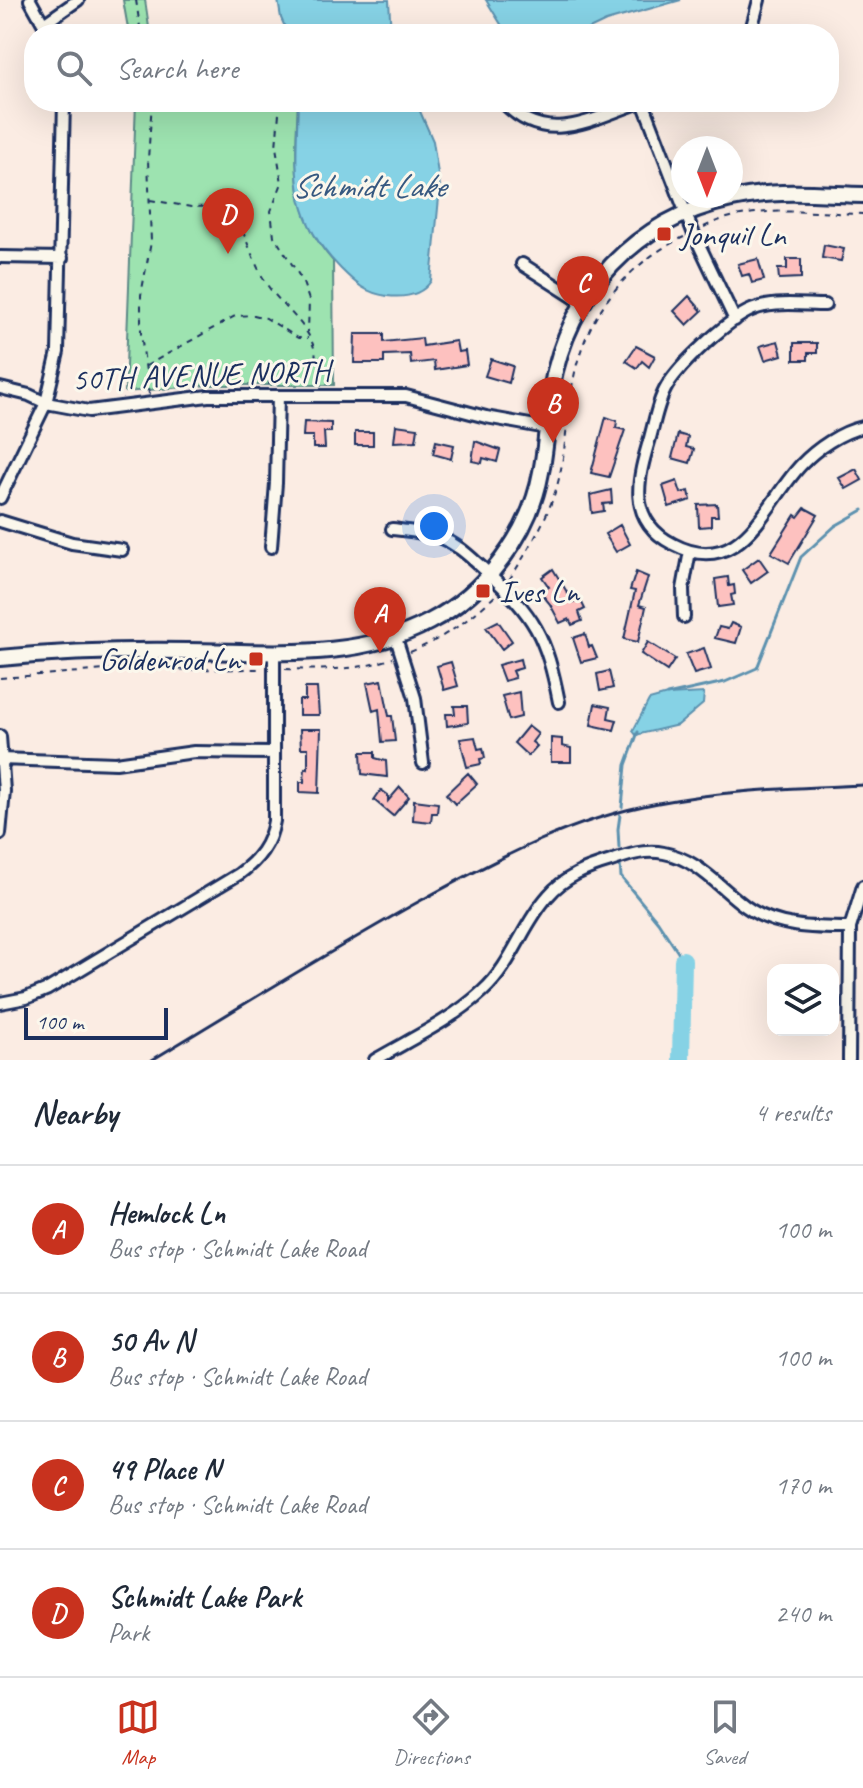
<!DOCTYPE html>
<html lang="en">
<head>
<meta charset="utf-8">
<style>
  body { margin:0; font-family:Caveat,sans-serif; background:#f2f2f3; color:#1f2937 }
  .controls { position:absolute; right:24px; bottom:24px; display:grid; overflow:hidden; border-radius:16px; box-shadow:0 8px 32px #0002 }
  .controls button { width:72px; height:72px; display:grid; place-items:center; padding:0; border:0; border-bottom:2px solid #e0e1e3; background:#fff; color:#1f2937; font:40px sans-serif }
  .compass { position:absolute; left:671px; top:136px; width:72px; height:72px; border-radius:50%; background:#fff; box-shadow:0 8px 32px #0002; rotate:180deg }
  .scale { position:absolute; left:24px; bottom:20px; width:144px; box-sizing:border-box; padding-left:8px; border:4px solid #1b2f5e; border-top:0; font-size:22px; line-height:28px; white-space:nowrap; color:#1b2f5e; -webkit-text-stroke:6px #fbf7ec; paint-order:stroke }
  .you { position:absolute; left:434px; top:526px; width:28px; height:28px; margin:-20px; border:6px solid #fff; border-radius:50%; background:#1a73e8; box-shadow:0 0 0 12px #1a73e833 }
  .badge { display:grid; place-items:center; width:52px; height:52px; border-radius:50%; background:#c8321e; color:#fff; font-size:26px; font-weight:700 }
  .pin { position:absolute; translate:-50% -66px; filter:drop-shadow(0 2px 4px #0008) }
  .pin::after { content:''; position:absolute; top:42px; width:28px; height:24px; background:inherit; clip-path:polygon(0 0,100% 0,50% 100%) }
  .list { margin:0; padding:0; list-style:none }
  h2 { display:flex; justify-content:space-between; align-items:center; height:104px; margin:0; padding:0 32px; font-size:34px }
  h2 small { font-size:26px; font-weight:400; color:#747a83 }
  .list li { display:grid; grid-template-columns:52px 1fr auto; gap:24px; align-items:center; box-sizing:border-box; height:128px; padding:0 32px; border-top:2px solid #e0e1e3 }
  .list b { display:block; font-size:30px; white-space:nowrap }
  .list p { margin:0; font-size:26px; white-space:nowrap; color:#747a83 }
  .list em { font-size:26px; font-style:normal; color:#747a83 }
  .icon { flex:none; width:44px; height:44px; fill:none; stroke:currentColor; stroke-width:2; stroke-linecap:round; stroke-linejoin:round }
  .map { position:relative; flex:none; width:863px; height:1060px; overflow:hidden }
  .search { position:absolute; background:#fff; box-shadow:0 8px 32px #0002; left:24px; right:24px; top:24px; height:88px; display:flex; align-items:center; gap:20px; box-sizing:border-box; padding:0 28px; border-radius:32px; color:#747a83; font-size:30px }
  .sheet { height:616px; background:#fff }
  nav { display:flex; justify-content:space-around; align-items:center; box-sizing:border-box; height:112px; border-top:2px solid #e0e1e3; background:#fff; font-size:22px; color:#747a83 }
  nav a { display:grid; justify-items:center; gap:4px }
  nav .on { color:#c8321e }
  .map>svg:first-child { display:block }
</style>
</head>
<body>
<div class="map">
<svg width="863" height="1060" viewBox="0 0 863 1060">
  <rect width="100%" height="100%" fill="#fbece3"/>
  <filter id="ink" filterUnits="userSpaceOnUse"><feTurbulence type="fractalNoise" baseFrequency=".0125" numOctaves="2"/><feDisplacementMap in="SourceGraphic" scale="16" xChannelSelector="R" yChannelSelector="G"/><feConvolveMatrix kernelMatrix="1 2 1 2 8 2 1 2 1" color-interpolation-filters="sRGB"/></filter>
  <g filter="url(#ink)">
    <!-- green -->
    <path fill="#9de3b0" stroke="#5c8987" stroke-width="2" d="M123 0H145L150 34H129Z
      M136 102H298C295 162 290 213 333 261L334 385H210L125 392Z"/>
    <!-- water -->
    <path fill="#86d2e5" stroke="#5b91af" stroke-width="2" d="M278 0H389L391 34H288L281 18Z
      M486 0H681L606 21 579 34H507Z
      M298 102H416L433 141 440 187 431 281C421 296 404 298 387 296 366 293 356 284 341 269 288 216 296 171 298 102Z
      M704 693 703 704 678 725 636 735 633 731 649 700 667 695Z"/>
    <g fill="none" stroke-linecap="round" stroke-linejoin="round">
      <!-- stream -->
      <path stroke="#5b91af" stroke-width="3" d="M667 695 725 682 757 668 801 557 835 526 863 510
        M622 807 626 765 638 732
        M619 848 618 829 620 815
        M620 864 621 877 658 922 683 960"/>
      <!-- river -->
      <path stroke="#86d2e5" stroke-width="18" d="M681 1060 683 960"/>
    </g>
    <!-- building -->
    <path fill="#fdc1bf" stroke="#1b2f5e" stroke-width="2" d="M824 245 844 249 841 261 822 258Z
      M758 259 764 280 752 283 749 274 742 276 738 264Z
      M787 259H801V278L779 279 778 269H787Z
      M689 296 702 311 687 325 674 311Z
      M355 334H384V342L422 338 423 346 456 341 458 352 465 351 467 365 435 370 434 361 411 364 410 354 384 355V363H354Z
      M778 341 782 355 765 360 760 346Z
      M794 343H817V353H808V360H794Z
      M636 346 655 356 649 367 642 361 637 368 626 361Z
      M491 359 513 366 509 383 485 376Z
      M606 417 617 421 616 428 625 430 609 477 591 473Z
      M304 422 331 423V432H324L325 448H313V436H303Z
      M396 425 418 428 416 441 394 442Z
      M355 432H373V445H355Z
      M678 434 688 437 686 447 694 449 690 463 672 458Z
      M436 441 454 445 451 459 433 454Z
      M475 441 500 450 497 462 483 458 482 463 472 461Z
      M856 469 862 480 846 489 839 478Z
      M677 481 681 493 689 491 691 500 669 507 663 486Z
      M611 490 612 503 603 504 604 511 592 513 590 495Z
      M717 504 718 516H711V526L699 527 698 505Z
      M805 508 818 515 789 563 771 553 795 515 798 517Z
      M620 525 630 544 616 552 605 534Z
      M759 558 768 571 751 583 742 570Z
      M553 569 573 602 580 599 585 609 579 612 582 621 572 625 569 619 560 623 550 604 540 592 549 587 542 577Z
      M636 572 648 577 639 605 646 607 638 642 624 639 635 591 630 590Z
      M728 577 729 586 734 585 735 594 731 595 733 605 718 607 715 579Z
      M498 621 512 641 502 649 486 627Z
      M731 623 741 627 736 643 715 638 719 627 728 629Z
      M585 634 589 647 592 646 597 658 581 662 573 638Z
      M648 642 675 659 667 671 641 654Z
      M704 648 711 669 694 674 686 654Z
      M520 659 522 668 512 671 515 678 504 681 498 665Z
      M451 662 458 686 444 690 437 666Z
      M609 671 613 688 600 691 597 674Z
      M382 680 389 716H392L395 741 382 742 379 709 373 711 367 683Z
      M305 688H317L319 715H299V700H305Z
      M519 692 521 717 509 720 502 696Z
      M595 704 610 707 608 718 617 720 614 730 591 725Z
      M454 706H467L468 723 447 726 446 714H455Z
      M528 726 538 734 532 742 537 746 528 756 514 743Z
      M300 729H321L319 793 300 792V782H304L305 768 308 769V748H301Z
      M475 737 478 749 483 748 485 758 480 759 481 764 467 767 460 739Z
      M551 738 562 739V746L571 748V762H551Z
      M361 752H375V758L386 761 387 777 362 774Z
      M468 773 477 784 455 804 446 794Z
      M400 787 409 797 393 816 374 800 381 790 388 795V801Z
      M414 800 438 803 437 813H432L431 822 413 820Z"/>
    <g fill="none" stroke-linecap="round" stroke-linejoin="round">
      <defs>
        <path id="street" d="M30 0 49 34
          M45 23 78 0
          M750 34 759 0
          M503 102C546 148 591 119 641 102
          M643 102 693 232 735 320
          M0 257 62 258
          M522 264 583 303
          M825 305C800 305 770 300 747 312 724 324 681 363 667 386 658 401 655 420 650 438 638 478 626 520 673 544 741 580 765 503 801 465 817 448 841 432 863 427
          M0 388 29 395 46 403 89 411 208 396H406L486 417 547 428
          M0 498 46 403 58 352 64 102
          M0 521 72 543 122 550
          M392 529C409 531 425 532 441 538 459 545 471 558 486 571 535 616 546 636 559 702
          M271 547 276 483 278 396
          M684 617 683 589 690 551
          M396 638 415 698 423 763
          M0 736 4 791 0 834
          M0 759 116 763 194 752 274 753
          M0 1003 26 998 48 989 239 874C258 860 270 845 274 821V651
          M375 1060C411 1039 452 1020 483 991 512 965 522 925 548 896 564 877 587 868 611 861 628 855 645 849 664 853 697 859 719 887 745 906 775 928 814 928 850 928
          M849 1060 850 928 863 886"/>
        <path id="secondary" d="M0 658C62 652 124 650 187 651 269 651 354 662 429 622 485 593 530 534 541 472 548 439 547 404 555 371 579 275 652 210 748 196 786 190 825 194 863 195"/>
      </defs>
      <!-- street casing -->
      <use href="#street" stroke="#1b2f5e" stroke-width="16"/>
      <!-- secondary casing -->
      <use href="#secondary" stroke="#1b2f5e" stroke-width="20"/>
      <!-- path -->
      <path stroke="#1b2f5e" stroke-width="2" stroke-dasharray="6 6" stroke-linecap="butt" d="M136 0 141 34
        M280 102 276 147 282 183 271 211 274 236 302 280 309 300 308 332
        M150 200 191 207 227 206 234 211C244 232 251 255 262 276 276 305 314 324 316 359 295 368 268 355 269 387
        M704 227C747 204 815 213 863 214
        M146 366 235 316 254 315 266 318 298 338H308
        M149 394 141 334V295L151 242 148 159 152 102
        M509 580C528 551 547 520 557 486 567 451 566 412 574 377 586 315 627 263 684 237
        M410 652C444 638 471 619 497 594
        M285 669C321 670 358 671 393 658
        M0 678 106 670 262 669"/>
      <!-- street -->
      <use href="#street" stroke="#fbf7ec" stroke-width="10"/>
      <!-- secondary -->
      <use href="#secondary" stroke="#fbf7ec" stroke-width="14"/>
      <!-- rail -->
      <path stroke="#1b2f5e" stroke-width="3" d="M152 1060C240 1007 328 952 418 902 495 860 571 819 658 803 725 790 794 788 863 785"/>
    </g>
  </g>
  <!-- markers -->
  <g fill="#c8321e" stroke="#fbf7ec" stroke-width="3">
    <rect x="656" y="226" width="16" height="16" rx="4"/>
    <rect x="475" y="583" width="16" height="16" rx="4"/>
    <rect x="248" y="651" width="16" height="16" rx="4"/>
  </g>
  <g text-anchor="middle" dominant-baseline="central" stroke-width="6" stroke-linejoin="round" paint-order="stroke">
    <!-- poi labels -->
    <g font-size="32" fill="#1b2f5e" stroke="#fbf7ec" text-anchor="start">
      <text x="680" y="234">Jonquil Ln</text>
      <text x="499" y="591">Ives Ln</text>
      <text x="240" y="659" text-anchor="end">Goldenrod Ln</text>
    </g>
    <!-- street labels -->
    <g font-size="32" fill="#1b2f5e" stroke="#fbf7ec">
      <text transform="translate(201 375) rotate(-2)">50TH AVENUE NORTH</text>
    </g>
    <!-- water labels -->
    <g font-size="34" font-style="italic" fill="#365880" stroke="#fbf7ec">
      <text x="368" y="185">Schmidt Lake</text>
    </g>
  </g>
</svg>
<div class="controls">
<button><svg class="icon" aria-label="layers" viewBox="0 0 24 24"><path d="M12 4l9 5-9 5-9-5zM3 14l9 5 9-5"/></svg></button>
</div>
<svg class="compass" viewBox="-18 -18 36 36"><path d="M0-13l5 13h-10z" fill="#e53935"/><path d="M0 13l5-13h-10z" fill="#747a83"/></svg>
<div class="scale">100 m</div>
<div class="you"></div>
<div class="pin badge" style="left:380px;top:653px">A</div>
<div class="pin badge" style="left:553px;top:443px">B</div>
<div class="pin badge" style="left:583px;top:322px">C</div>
<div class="pin badge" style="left:228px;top:254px">D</div>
<div class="search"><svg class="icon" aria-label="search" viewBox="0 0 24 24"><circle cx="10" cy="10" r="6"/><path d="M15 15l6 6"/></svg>Search here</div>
</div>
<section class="sheet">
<h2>Nearby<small>4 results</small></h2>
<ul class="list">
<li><span class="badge">A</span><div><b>Hemlock Ln</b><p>Bus stop · Schmidt Lake Road</p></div><em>100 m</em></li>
<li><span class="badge">B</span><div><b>50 Av N</b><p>Bus stop · Schmidt Lake Road</p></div><em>100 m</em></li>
<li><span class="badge">C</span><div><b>49 Place N</b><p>Bus stop · Schmidt Lake Road</p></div><em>170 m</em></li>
<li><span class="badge">D</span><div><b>Schmidt Lake Park</b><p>Park</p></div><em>240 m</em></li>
</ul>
</section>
<nav>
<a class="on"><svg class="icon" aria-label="map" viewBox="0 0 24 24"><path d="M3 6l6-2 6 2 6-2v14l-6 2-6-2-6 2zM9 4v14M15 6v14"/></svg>Map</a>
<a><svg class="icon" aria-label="directions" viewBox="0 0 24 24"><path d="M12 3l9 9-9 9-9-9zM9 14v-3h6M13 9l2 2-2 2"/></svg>Directions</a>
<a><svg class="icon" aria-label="saved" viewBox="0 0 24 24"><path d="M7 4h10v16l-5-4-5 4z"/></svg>Saved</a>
</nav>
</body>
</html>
